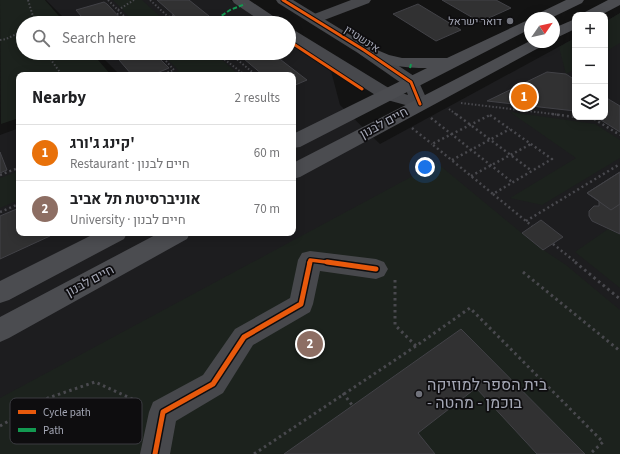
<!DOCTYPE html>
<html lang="en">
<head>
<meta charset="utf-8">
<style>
  body { margin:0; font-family:"Source Sans 3",Heebo,sans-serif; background:#f6f6f6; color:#202124 }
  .controls { position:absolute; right:12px; top:12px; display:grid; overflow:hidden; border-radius:8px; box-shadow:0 2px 10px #0003 }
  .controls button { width:36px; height:36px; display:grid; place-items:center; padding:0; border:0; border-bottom:1px solid #e0e0e0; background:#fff; color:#202124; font:20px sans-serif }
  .compass { position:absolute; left:524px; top:12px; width:36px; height:36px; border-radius:50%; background:#fff; box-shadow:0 2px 10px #0003; rotate:56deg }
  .you { position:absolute; left:425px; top:167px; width:14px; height:14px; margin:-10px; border:3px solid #fff; border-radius:50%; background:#1a73e8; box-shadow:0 0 0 6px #1a73e833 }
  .badge { display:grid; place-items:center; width:26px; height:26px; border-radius:50%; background:#71737c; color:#fff; font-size:13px; font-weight:700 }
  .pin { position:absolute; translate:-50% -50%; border:2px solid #fff; box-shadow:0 1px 4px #0006 }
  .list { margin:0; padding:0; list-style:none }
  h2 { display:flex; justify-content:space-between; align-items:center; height:52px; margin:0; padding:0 16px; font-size:17px }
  h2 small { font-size:13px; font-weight:400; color:#757577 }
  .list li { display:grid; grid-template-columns:26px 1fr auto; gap:12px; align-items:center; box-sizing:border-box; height:56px; padding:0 16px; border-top:1px solid #e0e0e0 }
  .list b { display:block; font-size:15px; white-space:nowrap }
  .list p { margin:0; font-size:13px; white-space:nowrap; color:#757577 }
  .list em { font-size:13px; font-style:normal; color:#757577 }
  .icon { flex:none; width:22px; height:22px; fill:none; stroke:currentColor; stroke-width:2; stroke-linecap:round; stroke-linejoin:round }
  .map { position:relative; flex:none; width:620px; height:454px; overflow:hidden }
  .search { position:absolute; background:#fff; box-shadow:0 2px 10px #0003; left:16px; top:16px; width:280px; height:44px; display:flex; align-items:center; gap:10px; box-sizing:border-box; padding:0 14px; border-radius:22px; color:#757577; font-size:15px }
  .panel { position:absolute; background:#fff; box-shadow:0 2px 10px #0003; left:16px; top:72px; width:280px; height:164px; border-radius:8px }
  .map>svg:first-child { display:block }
</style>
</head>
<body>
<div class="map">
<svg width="620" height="454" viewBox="0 0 620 454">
  <rect width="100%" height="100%" fill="#131313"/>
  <!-- built -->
  <path fill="#1d1d1f" d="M46 0H230L268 23H69Z
    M620 13V454H0V135L19 128V233H293V75H120L98 53H289V38L330 67 340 105 380 144 575 38V117H605V22Z"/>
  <!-- green -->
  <path fill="#1c221d" d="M0 0H45L65 23H23V53H92L111 75H19V118L1 124Z
    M113 0H142L167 23H135Z
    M620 13V43L605 52V22Z
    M575 38V69L566 74 559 47Z
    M162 53H214L239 75H167L179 71Z
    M510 112 595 124 620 140V158L542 205 510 198 576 158Z
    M437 163 536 245 566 265 620 310V454H582L461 329 284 454H0V398Z
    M19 171V200L0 208V178Z
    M608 229 620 234V288L575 252Z
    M476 388 537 454H435L418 433Z"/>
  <!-- building -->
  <path fill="#313132" stroke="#424247" d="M157 0H189L209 16 190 23H183Z
    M442 0H496L511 8 480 22Z
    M104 2 107 4 125 23H87L76 10Z
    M418 4 461 30 436 41 393 14Z
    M113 53H154L169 68 152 75H132Z
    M237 53H272L307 80 293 86V75H263Z
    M547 72 566 74 575 80V111L487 101Z
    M605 97 620 106V132L596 117H605Z
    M0 152 7 170 0 173Z
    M620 172V204L611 210 587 193Z
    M620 172V234L592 221 589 216V211L594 206H599V201L587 193Z
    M19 208V233H48L50 236 0 259V216Z
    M541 220 563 237 543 250 522 233Z
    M461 329 585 454H537L476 388 418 433 435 454H284Z"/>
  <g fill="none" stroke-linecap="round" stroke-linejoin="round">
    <!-- path-far2 -->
    <path stroke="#49494e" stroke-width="2" stroke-dasharray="1.5 2" stroke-linecap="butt" d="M28 0 35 23
      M108 0 131 23
      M150 0 175 23
      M118 10 134 0
      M117 14 121 13
      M169 17 174 15
      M0 40 6 39 23 31
      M46 53 62 75
      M159 53 174 70 160 75
      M216 53 245 75
      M229 53 256 75
      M234 57 239 55
      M461 103 561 115
      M449 109 457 115"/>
    <!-- path-far1 -->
    <path stroke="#49494e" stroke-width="2.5" stroke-dasharray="2 3" stroke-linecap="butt" d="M456 114 532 171
      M552 114 575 117
      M490 115 552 159 493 194 432 144Z
      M579 117 596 119
      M431 118 512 182
      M594 119 620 135
      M412 128 432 144
      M452 160 510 129
      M19 166V170
      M0 175 18 168
      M471 176 531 144
      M493 194 532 226
      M0 212 19 204
      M526 221 620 164
      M553 244 577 263"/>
    <!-- path -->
    <path stroke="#49494e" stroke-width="3" stroke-dasharray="2.5 3.5" stroke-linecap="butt" d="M575 262 620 299
      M523 272 620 351
      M395 280V325L416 346 470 308 603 442 590 454
      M343 393 352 405
      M0 426 48 398 95 382 141 403
      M254 454 416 346"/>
    <!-- minor -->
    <path fill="#47484c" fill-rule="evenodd" d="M351 0H371L369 3 319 22 314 23 309 22 307 19 309 16Z
      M310 251 376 259 384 262 388 269 384 276 376 279 320 271 313 304 310 312 253 345 223 393 176 421 170 454H140L149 412 153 402 203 375 235 329 290 298 298 260 302 253Z"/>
    <!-- tertiary -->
    <path fill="#47484c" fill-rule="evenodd" d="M232 0H249L279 20 281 23H264L234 3Z
      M276 0H293L370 47 417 78 429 104 426 108 420 109 380 98 289 40V28L294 30 392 90 408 95 404 85 358 53 278 3Z"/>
    <!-- secondary -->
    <path fill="#4b4c50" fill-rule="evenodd" d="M566 0H584L582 3 551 18H533L535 15Z
      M608 0H620V5L601 15H583L585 12Z
      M530 19V29L300 147 293 148V134L427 68C411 69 366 64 356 50L358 47 364 45 370 47 389 55 402 58H447Z
      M575 19V29L554 39V28Z
      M530 41V42H547L544 45 300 177 293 179V163Z
      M96 233H127L124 239 9 300 0 303V281Z
      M159 233H190L187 239 9 338 0 342V317Z"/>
    <!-- quiet -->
    <path stroke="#139951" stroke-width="2" stroke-dasharray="4.5 2" stroke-linecap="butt" d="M211 23 230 10 245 4
      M410 68 411 64"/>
    <defs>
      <path id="cycleway-far2" d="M283 0 364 50 411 82 420 104
        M289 41 362 89"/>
      <path id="cycleway-far1" d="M309 263 310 260 334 263"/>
      <path id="cycleway" d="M327 262 376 269
        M155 454 163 412 213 384 244 337 301 304 310 262"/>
    </defs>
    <!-- cycleway-far2 casing -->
    <use href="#cycleway-far2" stroke="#0e0d0f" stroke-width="5"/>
    <!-- cycleway-far1 casing -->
    <use href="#cycleway-far1" stroke="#0e0d0f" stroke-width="6"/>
    <!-- cycleway casing -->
    <use href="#cycleway" stroke="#0e0d0f" stroke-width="8"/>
    <!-- cycleway-far2 -->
    <use href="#cycleway-far2" stroke="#e8590c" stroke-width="3"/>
    <!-- cycleway-far1 -->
    <use href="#cycleway-far1" stroke="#e8590c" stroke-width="3.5"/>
    <!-- cycleway -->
    <use href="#cycleway" stroke="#e8590c" stroke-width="5"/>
  </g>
  <!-- markers -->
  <g fill="#71737c" stroke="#0e0d0f" stroke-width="1.5">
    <circle cx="510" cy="21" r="4"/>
    <circle cx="419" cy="394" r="4"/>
  </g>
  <g text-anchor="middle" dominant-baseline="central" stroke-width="3.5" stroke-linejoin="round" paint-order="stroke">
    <!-- far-poi labels -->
    <g font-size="11" fill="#a4a7b5" stroke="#0e0d0f" text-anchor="end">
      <text x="502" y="21">דואר ישראל</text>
    </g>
    <!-- far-street labels -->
    <g font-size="11" fill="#a4a7b5" stroke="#0e0d0f">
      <text transform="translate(362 39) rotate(33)">אינשטיין</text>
    </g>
    <!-- street labels -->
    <g font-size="13" fill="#a4a7b5" stroke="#0e0d0f">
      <text transform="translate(384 123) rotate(-28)">חיים לבנון</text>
      <text transform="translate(90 281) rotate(-28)">חיים לבנון</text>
    </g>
    <!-- near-poi labels -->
    <g font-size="16" fill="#a4a7b5" stroke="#0e0d0f" text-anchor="start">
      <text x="427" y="385">בית הספר למוזיקה<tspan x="427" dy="18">- בוכמן - מהטה</tspan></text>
    </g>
  </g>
  <!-- legend -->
  <rect x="10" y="398" width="132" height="46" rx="6" fill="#0e0d0f" stroke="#3b3b41" stroke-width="1"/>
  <rect x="18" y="410" width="18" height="4" fill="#e8590c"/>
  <rect x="18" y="428" width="18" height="4" fill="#139951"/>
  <g font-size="11" fill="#a4a7b5">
    <text x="43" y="416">Cycle path</text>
    <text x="43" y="434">Path</text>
  </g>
</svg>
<div class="controls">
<button>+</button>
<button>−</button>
<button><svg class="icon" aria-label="layers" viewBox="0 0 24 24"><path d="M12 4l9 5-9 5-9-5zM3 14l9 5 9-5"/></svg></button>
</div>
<svg class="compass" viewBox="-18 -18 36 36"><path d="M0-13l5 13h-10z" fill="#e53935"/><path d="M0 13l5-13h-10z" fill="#757577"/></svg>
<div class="you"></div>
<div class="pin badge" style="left:524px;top:97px;background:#e8710a">1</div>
<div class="pin badge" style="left:310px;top:344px;background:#8d6e63">2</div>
<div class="search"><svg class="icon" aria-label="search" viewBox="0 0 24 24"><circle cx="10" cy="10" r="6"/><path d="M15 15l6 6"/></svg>Search here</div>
<section class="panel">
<h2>Nearby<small>2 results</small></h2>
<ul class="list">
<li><span class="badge" style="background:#e8710a">1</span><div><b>קינג ג'ורג'</b><p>Restaurant · חיים לבנון</p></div><em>60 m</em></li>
<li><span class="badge" style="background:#8d6e63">2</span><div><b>אוניברסיטת תל אביב</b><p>University · חיים לבנון</p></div><em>70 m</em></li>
</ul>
</section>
</div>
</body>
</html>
